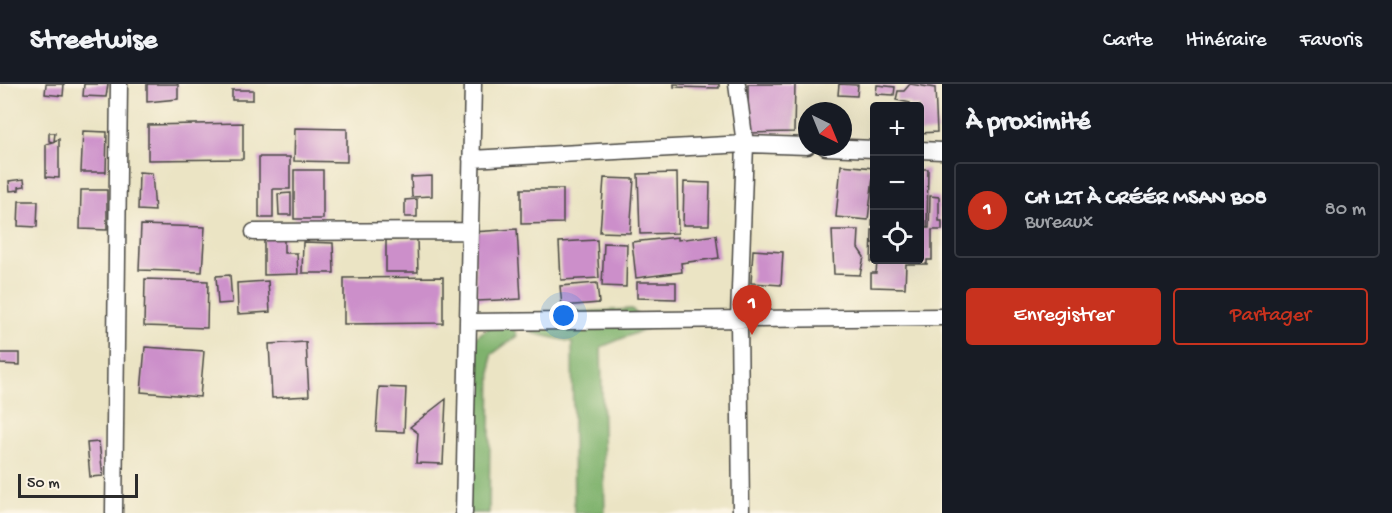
<!DOCTYPE html>
<html lang="fr">
<head>
<meta charset="utf-8">
<style>
  body { margin:0; font-family:"Gochi Hand",sans-serif; background:#20242c; color:#f1f3f6 }
  .controls { position:absolute; right:18px; top:18px; display:grid; overflow:hidden; border-radius:6px; box-shadow:0 6px 24px #0002 }
  .controls button { width:54px; height:54px; display:grid; place-items:center; padding:0; border:0; border-bottom:2px solid #363941; background:#171b24; color:#f1f3f6; font:30px sans-serif }
  .compass { position:absolute; left:798px; top:18px; width:54px; height:54px; border-radius:50%; background:#171b24; box-shadow:0 6px 24px #0002; rotate:137deg }
  .scale { position:absolute; left:18px; bottom:15px; width:120px; box-sizing:border-box; padding-left:6px; border:3px solid #2b2b2b; border-top:0; font-size:16px; line-height:21px; white-space:nowrap; color:#2b2b2b; -webkit-text-stroke:4px #fcf5e5; paint-order:stroke }
  .you { position:absolute; left:564px; top:232px; width:21px; height:21px; margin:-15px; border:4px solid #fff; border-radius:50%; background:#1a73e8; box-shadow:0 0 0 9px #1a73e833 }
  .badge { display:grid; place-items:center; width:39px; height:39px; border-radius:50%; background:#c8321e; color:#fff; font-size:20px; font-weight:700 }
  .pin { position:absolute; translate:-50% -50px; filter:drop-shadow(0 2px 3px #0008) }
  .pin::after { content:''; position:absolute; top:32px; width:21px; height:18px; background:inherit; clip-path:polygon(0 0,100% 0,50% 100%) }
  .list { margin:0; padding:0; list-style:none }
  h2 { display:flex; justify-content:space-between; align-items:center; height:78px; margin:0; padding:0 24px; font-size:26px }
  h2 small { font-size:20px; font-weight:400; color:#9ea1a6 }
  .list li { display:grid; grid-template-columns:39px 1fr auto; gap:18px; align-items:center; box-sizing:border-box; height:96px; margin:0 12px 12px; padding:0 12px; border:2px solid #363941; border-radius:6px }
  .list b { display:block; font-size:22px; white-space:nowrap }
  .list p { margin:0; font-size:20px; white-space:nowrap; color:#9ea1a6 }
  .list em { font-size:20px; font-style:normal; color:#9ea1a6 }
  .actions { display:flex; gap:12px; padding:18px 24px }
  .actions a { flex:1; padding:14px 0; border:2px solid #c8321e; border-radius:6px; text-align:center; font-size:21px; color:#c8321e }
  .actions .main { background:#c8321e; color:#fff }
  .icon { flex:none; width:33px; height:33px; fill:none; stroke:currentColor; stroke-width:2; stroke-linecap:round; stroke-linejoin:round }
  .map { position:relative; flex:none; width:942px; height:429px; overflow:hidden }
  header { display:flex; align-items:center; gap:36px; box-sizing:border-box; height:84px; padding:0 30px; background:#171b24; border-bottom:2px solid #363941 }
  header strong { font-size:28px }
  nav { display:flex; gap:33px; margin-inline-start:auto; font-size:21px }
  main { display:flex }
  aside { flex:1; background:#171b24 }
  .map>svg:first-child { display:block }
</style>
</head>
<body>
<header>
<strong>Streetwise</strong>
<nav><a>Carte</a><a>Itinéraire</a><a>Favoris</a></nav>
</header>
<main>
<div class="map">
<svg width="942" height="429" viewBox="0 0 942 429">
  <rect width="100%" height="100%" fill="#fcf5e5"/>
  <filter id="ink" filterUnits="userSpaceOnUse"><feTurbulence type="fractalNoise" baseFrequency=".0167" numOctaves="2"/><feDisplacementMap in="SourceGraphic" scale="12" xChannelSelector="R" yChannelSelector="G"/><feConvolveMatrix kernelMatrix="1 2 1 2 8 2 1 2 1" color-interpolation-filters="sRGB"/></filter>
  <filter id="wash" filterUnits="userSpaceOnUse"><feTurbulence type="fractalNoise" baseFrequency=".008" numOctaves="4" result="noise"/><feDisplacementMap in="SourceGraphic" scale="24" xChannelSelector="R" yChannelSelector="G"/><feGaussianBlur stdDeviation="1.35" result="paint"/><feColorMatrix in="noise" values="0 0 0 0 0 0 0 0 0 0 0 0 0 0 0 0 0 1.4 0 .05"/><feComposite in="paint" operator="in"/></filter>
  <g filter="url(#wash)">
    <rect width="100%" height="100%" fill="#ebe4c4"/>
    <!-- forest -->
    <path fill="#7fb26d" stroke="#556e4c" stroke-width="1.5" d="M632 225 648 244 601 263 605 429H574L572 258 532 249 533 231Z
      M509 229 517 252 491 271 489 429H465L472 256Z"/>
    <g id="blocks">
      <!-- building -->
      <path fill="#cc8fca" d="M46 0H64L63 12 45 10Z
        M84 0H108L106 13 83 12Z
        M147 0H178V15L147 18Z
        M674 0H719V4L674 3Z
        M748 0H795L794 48 748 49Z
        M839 0 858 1 857 12 838 11Z
        M910 0 935 4 937 48 920 49V22H911L910 19 896 16 898 7H904Z
        M877 1 895 3 894 11 876 10Z
        M232 6H253V16H232Z
        M243 39V75L148 76V41Z
        M295 44 347 45V78L294 77Z
        M83 47 107 48 106 88H81Z
        M49 49H55L54 57 59 55V94L46 93V60L53 58 49 57Z
        M259 73H290V105H273V134H259Z
        M841 81 874 84 868 136 836 133Z
        M920 85H928L927 143H920Z
        M294 86H323V135H294Z
        M139 88 152 89 155 127 138 126Z
        M677 89 678 149 640 150 638 90Z
        M432 92V112L412 113 411 93Z
        M604 94 634 95 630 149 600 148Z
        M24 95 25 102 19 103V106L10 107 9 97Z
        M684 98 710 99 709 141H683Z
        M873 100H874V142H872Z
        M521 105H563V139L521 140Z
        M81 106H107V146L80 145Z
        M291 109V131H279L278 110Z
        M930 112 939 113V137H942V146H932V176H927V180H906L905 204 871 203V189H876L877 178H871L872 146H874V176H920V144H929Z
        M417 115V133H405V116Z
        M19 117H38L37 143 18 142Z
        M141 141 205 143 202 188 139 186Z
        M517 145 521 215 477 217 473 148Z
        M832 146H859L858 164 864 173 860 191 834 190Z
        M716 151 719 174 681 179 682 188 636 194 632 158 678 153V156Z
        M264 152H284V169H297L298 190 264 191Z
        M417 155 418 188H386V156Z
        M597 156 599 194 561 196 559 158Z
        M303 158 333 159 334 189H302Z
        M604 159 627 160 626 203 602 202Z
        M753 166 783 168 781 201 751 199Z
        M230 191 232 219 218 220 216 192Z
        M443 193V239L344 240V194Z
        M145 195 208 197 207 244 144 242Z
        M268 197 270 228 238 230 237 199Z
        M637 198H676V215L637 214Z
        M597 199 599 219 562 222 560 202Z
        M306 258 309 312 272 314 269 260Z
        M145 263 204 267 200 313 141 308Z
        M0 269H20V281L0 280Z
        M379 303 406 304 404 348 376 347Z
        M446 315 443 380 416 379 418 349 410 343Z
        M99 358 103 392 90 393 87 359Z"/>
    </g>
  </g>
  <g filter="url(#ink)">
    <use href="#blocks" fill-opacity="0" stroke="#484742" stroke-width="1.5"/>
    <g fill="none" stroke-linecap="round" stroke-linejoin="round">
      <defs>
        <path id="minor" d="M737 0 745 60 739 235 741 429
          M826 63 874 65
          M920 66 942 67
          M471 75 745 60 807 62
          M254 148 470 147
          M468 238 942 233
          M114 429 119 0
          M464 429 473 0"/>
      </defs>
      <!-- minor casing -->
      <use href="#minor" stroke="#484742" stroke-width="19"/>
      <!-- minor -->
      <use href="#minor" stroke="#fff" stroke-width="16"/>
    </g>
  </g>
</svg>
<div class="controls">
<button>+</button>
<button>−</button>
<button><svg class="icon" aria-label="locate" viewBox="0 0 24 24"><circle cx="12" cy="12" r="6"/><path d="M12 2v4M12 18v4M2 12h4M18 12h4"/></svg></button>
</div>
<svg class="compass" viewBox="-18 -18 36 36"><path d="M0-13l5 13h-10z" fill="#e53935"/><path d="M0 13l5-13h-10z" fill="#9ea1a6"/></svg>
<div class="scale">50 m</div>
<div class="you"></div>
<div class="pin badge" style="left:752px;top:251px">1</div>
</div>
<aside>
<h2>À proximité<small></small></h2>
<ul class="list">
<li><span class="badge">1</span><div><b>CH L2T À CRÉÉR MSAN B08</b><p>Bureaux</p></div><em>80 m</em></li>
</ul>
<div class="actions"><a class="main">Enregistrer</a><a>Partager</a></div>
</aside>
</main>
</body>
</html>
